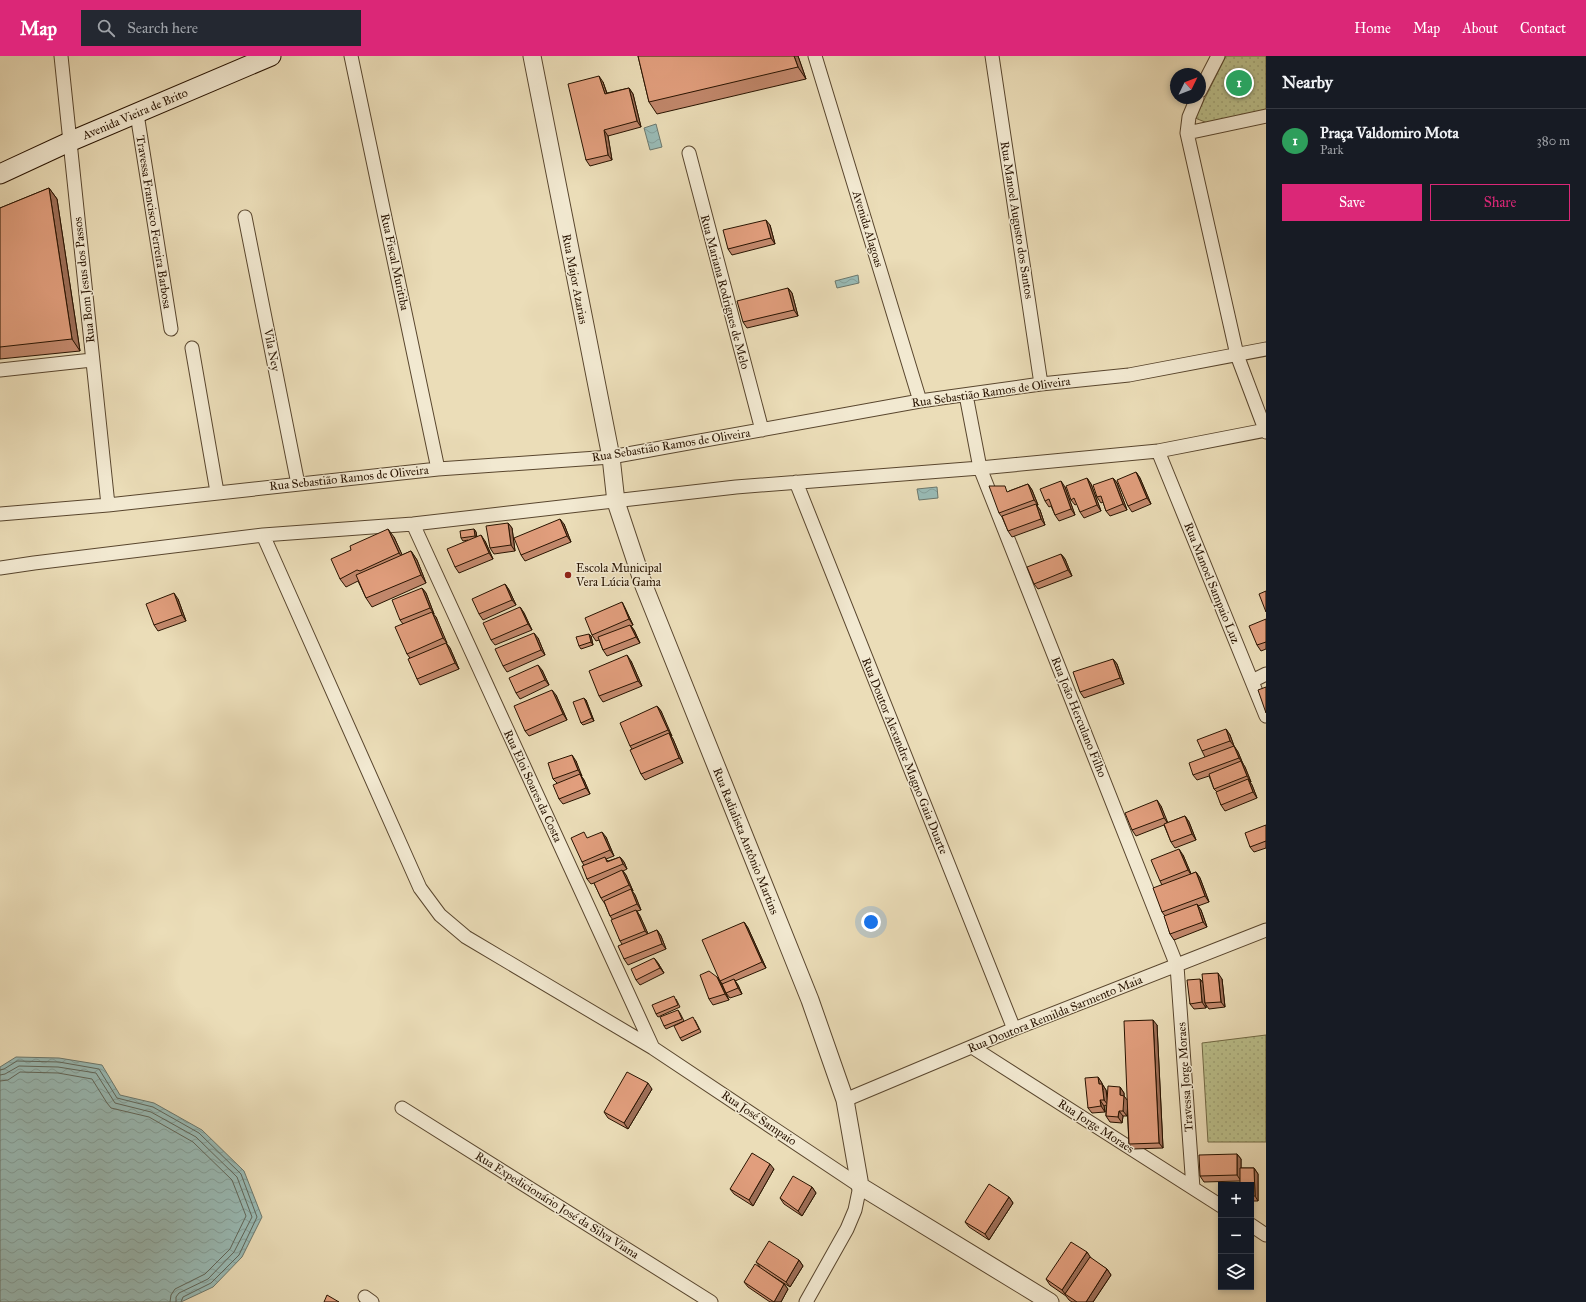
<!DOCTYPE html>
<html lang="en">
<head>
<meta charset="utf-8">
<style>
  body { margin:0; font-family:"IM FELL Great Primer",serif; background:#242831; color:#f1f3f6 }
  .controls { position:absolute; right:12px; bottom:12px; display:grid; overflow:hidden; border-radius:0px; box-shadow:0 2px 6px #0003 }
  .controls button { width:36px; height:36px; display:grid; place-items:center; padding:0; border:0; border-bottom:1px solid #363941; background:#171b24; color:#f1f3f6; font:20px sans-serif }
  .compass { position:absolute; left:1170px; top:12px; width:36px; height:36px; border-radius:50%; background:#171b24; box-shadow:0 2px 6px #0003; rotate:47deg }
  .you { position:absolute; left:871px; top:866px; width:14px; height:14px; margin:-10px; border:3px solid #fff; border-radius:50%; background:#1a73e8; box-shadow:0 0 0 6px #1a73e833 }
  .badge { display:grid; place-items:center; width:26px; height:26px; border-radius:50%; background:#db2777; color:#fff; font-size:13px; font-weight:700 }
  .pin { position:absolute; translate:-50% -50%; border:2px solid #fff; box-shadow:0 1px 4px #0006 }
  .list { margin:0; padding:0; list-style:none }
  h2 { display:flex; justify-content:space-between; align-items:center; height:52px; margin:0; padding:0 16px; font-size:17px }
  h2 small { font-size:13px; font-weight:400; color:#9ea1a6 }
  .list li { display:grid; grid-template-columns:26px 1fr auto; gap:12px; align-items:center; box-sizing:border-box; height:64px; padding:0 16px; border-top:1px solid #363941 }
  .list b { display:block; font-size:15px; white-space:nowrap }
  .list p { margin:0; font-size:13px; white-space:nowrap; color:#9ea1a6 }
  .list em { font-size:13px; font-style:normal; color:#9ea1a6 }
  .actions { display:flex; gap:8px; padding:12px 16px }
  .actions a { flex:1; padding:9px 0; border:1px solid #db2777; border-radius:0px; text-align:center; font-size:14px; color:#db2777 }
  .actions .main { background:#db2777; color:#fff }
  .icon { flex:none; width:22px; height:22px; fill:none; stroke:currentColor; stroke-width:2; stroke-linecap:round; stroke-linejoin:round }
  .map { position:relative; flex:none; width:1266px; height:1246px; overflow:hidden }
  header { display:flex; align-items:center; gap:24px; box-sizing:border-box; height:56px; padding:0 20px; background:#db2777; color:#fff }
  header strong { font-size:19px }
  nav { display:flex; gap:22px; margin-inline-start:auto; font-size:14px }
  .search { width:280px; height:36px; background:#242831; display:flex; align-items:center; gap:10px; box-sizing:border-box; padding:0 14px; border-radius:0px; color:#9ea1a6; font-size:15px }
  main { display:flex }
  aside { flex:1; background:#171b24 }
  .map>svg:first-child { display:block }
</style>
</head>
<body>
<header>
<strong>Map</strong>
<div class="search"><svg class="icon" aria-label="search" viewBox="0 0 24 24"><circle cx="10" cy="10" r="6"/><path d="M15 15l6 6"/></svg>Search here</div>
<nav><a>Home</a><a>Map</a><a>About</a><a>Contact</a></nav>
</header>
<main>
<div class="map">
<svg width="1266" height="1246" viewBox="0 0 1266 1246">
  <defs>
    <pattern id="grass-dots" width="8" height="8" patternUnits="userSpaceOnUse"><rect width="8" height="8" fill="#bbc08c"/><path d="M2 2h.1M6 6h.1" fill="none" stroke="#a1a477" stroke-width="1.8" stroke-linecap="round"/></pattern>
    <pattern id="water-waves" width="16" height="10" patternUnits="userSpaceOnUse"><rect width="16" height="10" fill="#99bbb6"/><path d="M0 5q4-4 8 0t8 0" fill="none" stroke="#84a09b"/></pattern>
  </defs>
  <rect width="100%" height="100%" fill="#ebddb8"/>
  <filter id="stains"><feTurbulence type="fractalNoise" baseFrequency=".005" numOctaves="4"/><feColorMatrix values="0 0 0 0 .2 0 0 0 0 .09 0 0 0 0 .02 0 0 0 .5 -.17"/></filter>
  <radialGradient id="worn" r=".72"><stop offset=".6" stop-color="#630" stop-opacity="0"/><stop offset="1" stop-color="#630" stop-opacity=".3"/></radialGradient>
  <!-- grass -->
  <path fill="url(#grass-dots)" stroke="#726a46" d="M1226 0H1266V55L1215 70 1195 62Z
    M1266 979V1086H1208L1202 987Z"/>
  <!-- water -->
  <path fill="url(#water-waves)" stroke="#6c786d" d="M656 68 662 91 650 94 644 72Z
    M858 219 859 227 837 232 835 225Z
    M937 431 938 442 919 444 917 433Z
    M16 1001 59 1002 102 1009 120 1039 154 1047 202 1074 244 1115 262 1161 242 1201 213 1231 181 1246H0V1011Z"/>
  <g fill="none" stroke-linecap="round" stroke-linejoin="round">
    <!-- shore -->
    <path stroke="#60675b" stroke-width="1" d="M0 1014 4 1013 17 1005 59 1006 99 1013 117 1042 153 1051 199 1077 241 1118 257 1161 239 1199 211 1227 183 1241 181 1246
      M0 1019 5 1018 19 1010 58 1011 96 1017 115 1047 151 1056 196 1081 237 1121 252 1161 234 1196 208 1223 179 1237 176 1241V1246
      M0 1025 8 1024 20 1016 58 1017 92 1023 107 1047 111 1052 149 1061 193 1086 232 1124 246 1160 230 1193 205 1218 175 1233 171 1239 170 1246"/>
    <defs>
      <path id="minor" d="M61 0 108 449
        M351 0 438 413
        M815 0 920 345
        M992 0 1041 328
        M1200 35 1218 0
        M1197 42 1189 61 1187 77 1237 299 1266 376
        M137 58 171 273
        M1187 77 1266 60
        M689 97 762 374
        M245 161 298 428
        M192 292 217 436
        M0 314 92 304
        M966 339 980 412 1177 910 1193 1132
        M1158 395 1266 660
        M796 426 1014 973
        M0 458 108 449 438 413 611 401 920 345 1041 328 1129 319 1266 293
        M413 468 653 992
        M263 479 420 832 440 859 466 881 653 992 860 1130 855 1154 847 1173 806 1246
        M0 512 34 507 263 479 413 468 736 431 980 412 1158 395 1266 374
        M1252 625 1266 618
        M972 991 1221 1150
        M845 1044 1014 973 1266 874
        M402 1052 711 1246
        M1251 1169 1266 1179
        M365 1241 372 1246"/>
      <path id="tertiary" d="M532 0 611 401 616 446 644 530 810 944 845 1044 860 1130 1050 1246"/>
      <path id="secondary" d="M0 118 69 86 271 0"/>
    </defs>
    <!-- minor casing -->
    <use href="#minor" stroke="#59462e" stroke-width="15"/>
    <!-- tertiary casing -->
    <use href="#tertiary" stroke="#59462e" stroke-width="19"/>
    <!-- secondary casing -->
    <use href="#secondary" stroke="#281300" stroke-width="21"/>
    <!-- minor -->
    <use href="#minor" stroke="#f2e9d1" stroke-width="13"/>
    <!-- tertiary -->
    <use href="#tertiary" stroke="#f2e9d1" stroke-width="17"/>
    <!-- secondary -->
    <use href="#secondary" stroke="#f2e9d1" stroke-width="19"/>
  </g>
  <!-- wall -->
  <path fill="#c2886c" stroke="#281300" d="M638 0H798L806 23 657 58 649 46Z
    M603 26 607 37 629 32 633 38 641 71 608 80 612 104 590 110 586 104Z
    M49 132 57 143 80 295 0 303V152Z
    M770 169 775 188 732 199 728 193Z
    M788 232 792 237 798 260 747 272 743 266Z
    M1136 416 1140 422 1151 448 1132 456 1128 450Z
    M1087 422 1091 428 1101 455 1084 462 1080 456 1077 448 1075 449 1071 444Z
    M1113 422 1117 427 1127 454 1110 460 1106 455 1103 446 1101 447 1097 441Z
    M1028 428 1032 434 1038 449 1037 450 1040 454 1045 469 1012 481 1008 475 1002 461 999 457 1009 435Z
    M1065 431 1075 459 1059 465 1055 459 1051 450 1049 451 1045 445Z
    M508 467 512 472 515 495 494 498 490 492Z
    M564 468 571 486 525 505 521 499Z
    M474 473 476 476 477 481 485 485 493 503 459 517 455 511 468 484 463 485 461 482Z
    M394 481 402 499 411 495 417 504 426 527 372 551 366 542 358 525 346 531 340 523 351 494Z
    M1061 498 1065 503 1072 520 1038 533 1034 528Z
    M505 528 509 534 516 549 483 564 479 558Z
    M422 532 426 537 434 558H433L436 561 447 588 450 592 459 613 420 629 417 623 410 602 407 598 403 568 400 564Z
    M178 543 186 565 158 575 154 569Z
    M622 546 625 552 633 569 631 570 634 574 640 587 607 600 603 594 599 584 596 585 592 579Z
    M520 551 524 557 532 574 495 589 491 584Z
    M1266 563V593L1261 595 1257 589Z
    M589 578 591 580 593 589 581 593 579 590Z
    M538 582 545 599 507 616 503 610Z
    M1113 603 1117 608 1124 628 1084 642 1080 636Z
    M631 605 642 630 603 646 599 640Z
    M542 614 549 629 520 643 516 637Z
    M556 639 567 664 529 680 525 675Z
    M586 644 594 665 583 669 581 667Z
    M657 650 661 655 671 680 673 683 683 707 645 724 641 718 632 693 630 690Z
    M1226 673 1230 679 1234 690 1238 696 1243 708 1245 711 1251 726H1250L1252 729 1257 742 1225 755 1221 749 1217 736 1214 733 1209 720 1197 724 1193 719 1205 701 1202 695Z
    M576 705 581 720 584 724 590 738 563 748 559 743 557 727 553 723Z
    M1161 750 1167 767 1185 760 1189 766 1196 784 1175 792 1171 786 1164 769 1136 780 1132 774Z
    M1266 769V792L1254 796 1250 791Z
    M606 781 614 800 606 803 608 805 620 801 624 806 627 813 623 815 626 819 633 835H632L635 839 641 854 637 855 640 860 648 878 657 874 661 880 666 893 628 909 624 903 622 888 620 885 613 864 610 860 605 848 601 842 594 827 591 828 587 823 584 809 582 806 588 782Z
    M1183 799 1191 818 1196 816 1200 822 1209 846 1198 850 1201 854 1207 871 1174 884 1170 878 1165 860 1162 856V829L1160 825Z
    M744 866 748 872 766 912 735 925 738 929 742 938 730 942 726 937 723 929 720 925Z
    M654 902 658 907 664 917 640 929 636 924Z
    M717 921 721 927 729 944 713 949 709 943Z
    M1200 923 1203 927 1222 923 1225 951 1209 953 1206 949V952L1194 953 1190 948Z
    M676 943 680 951 658 961 656 958Z
    M678 954 680 957 684 965 666 973 664 970Z
    M695 964 701 976 682 985 680 982Z
    M1157 969 1163 1092 1133 1093 1129 1088 1127 1049V1060H1123L1122 1067 1110 1066 1106 1060V1049L1104 1050 1105 1056 1092 1057 1088 1052 1098 1021 1106 1034 1107 1041 1120 1031 1124 1037V1040L1127 1045Z
    M652 1033 628 1073 608 1062 604 1056Z
    M1237 1098 1241 1103V1112H1254L1258 1118V1145H1251V1129L1240 1125 1204 1126 1200 1120Z
    M774 1113 753 1150 734 1138 730 1133Z
    M812 1131 816 1137 802 1160 784 1148 780 1142Z
    M1009 1141 1013 1147 989 1184 969 1171 965 1166Z
    M1087 1196 1090 1202 1107 1213 1111 1219 1093 1246H1072L1069 1244 1066 1240 1050 1229 1046 1223Z
    M799 1204 803 1210 790 1231 766 1216 784 1228 788 1233 781 1246H770L748 1231 744 1226 760 1211 756 1206Z"/>
  <!-- shaded-wall -->
  <path fill="#9e6f58" stroke="#281300" d="M794 0H798L806 23 798 11Z
    M599 20 603 26 609 44 605 38Z
    M629 32 633 38 641 71 637 65Z
    M604 74 608 80 612 104 608 99Z
    M49 132 57 143 80 295 72 283Z
    M766 164 770 169 775 188 771 182Z
    M788 232 792 237 798 260 794 254Z
    M1136 416 1140 422 1151 448 1147 442Z
    M1087 422 1091 428 1101 455 1097 449Z
    M1113 422 1117 427 1127 454 1123 448Z
    M1061 425 1065 431 1075 459 1071 453Z
    M1028 428 1032 434 1038 449 1034 444Z
    M1036 448 1040 454 1045 469 1041 463Z
    M560 463 564 468 571 486 567 480Z
    M508 467 512 472 515 495 511 489Z
    M388 473 394 481 405 505 399 497Z
    M474 473 476 476 477 483 475 480Z
    M481 479 485 485 493 503 489 497Z
    M411 495 417 504 426 527 421 519Z
    M1061 498 1065 503 1072 520 1068 514Z
    M505 528 509 534 516 549 512 544Z
    M422 532 426 537 434 558 430 552Z
    M174 537 178 543 186 565 182 559Z
    M622 546 625 552 633 569 629 563Z
    M520 551 524 557 532 574 528 568Z
    M432 556 436 561 447 587 443 582Z
    M630 569 634 574 640 587 636 581Z
    M534 577 538 582 545 599 541 594Z
    M589 578 591 580 593 589 591 586Z
    M446 587 450 592 459 613 455 607Z
    M627 599 631 605 642 630 638 625Z
    M1113 603 1117 608 1124 628 1120 622Z
    M538 609 542 614 549 629 545 624Z
    M552 634 556 639 567 664 563 658Z
    M584 642 586 644 594 665 592 662Z
    M657 650 661 655 672 680 668 674Z
    M1226 673 1230 679 1234 690 1230 685Z
    M669 677 673 683 683 707 679 702Z
    M1234 690 1238 696 1243 708 1239 702Z
    M572 699 576 705 582 720 578 714Z
    M1241 705 1245 711 1251 726 1247 720Z
    M580 718 584 724 590 738 586 732Z
    M1248 723 1252 729 1257 742 1253 736Z
    M1157 744 1161 750 1168 767 1164 762Z
    M1185 760 1189 766 1196 784 1192 778Z
    M602 776 606 781 614 800 610 794Z
    M1179 793 1183 799 1192 820 1188 814Z
    M620 801 624 806 627 813 623 808Z
    M622 814 626 819 633 835 629 829Z
    M1196 816 1200 822 1209 846 1205 840Z
    M631 833 635 839 641 854 637 848Z
    M1197 848 1201 854 1207 871 1203 866Z
    M636 854 640 860 649 880 645 875Z
    M744 866 748 872 766 912 762 906Z
    M657 874 661 880 666 893 662 888Z
    M654 902 658 907 664 917 660 912Z
    M1218 917 1222 923 1225 951 1221 946Z
    M717 921 721 927 729 944 725 938Z
    M734 923 738 929 742 938 738 932Z
    M1200 923 1204 928 1205 947 1206 949V952L1202 946Z
    M1153 964 1157 969 1163 1092 1159 1087Z
    M1098 1021 1102 1027 1103 1034 1099 1028Z
    M648 1027 652 1033 628 1073 624 1067Z
    M1102 1028 1106 1034 1108 1049 1104 1044Z
    M1120 1031 1124 1037V1040L1128 1045 1127 1060 1123 1055 1120 1039Z
    M1100 1044 1104 1050 1105 1056 1101 1050Z
    M1119 1055 1123 1060 1122 1067 1118 1061Z
    M1237 1098 1241 1103V1125L1237 1119Z
    M770 1108 774 1113 753 1150 749 1144Z
    M1254 1112 1258 1118V1145L1255 1140Z
    M812 1131 816 1137 802 1160 798 1155Z
    M1009 1141 1013 1147 989 1184 985 1178Z
    M1087 1196 1091 1202 1065 1238 1062 1234Z
    M799 1204 803 1210 790 1231 786 1226Z
    M1107 1213 1111 1219 1093 1246H1086Z
    M784 1228 788 1233 781 1246H774Z"/>
  <!-- building -->
  <path fill="#e19e7d" stroke="#281300" d="M638 0H794L798 11 649 46Z
    M599 20 605 38 629 32 637 65 604 74 608 99 586 104 568 28Z
    M49 132 72 283 0 291V152Z
    M766 164 771 182 728 193 723 174Z
    M788 232 794 254 743 266 737 245Z
    M1136 416 1147 442 1128 450 1117 424Z
    M1087 422 1097 449 1080 456 1074 442 1071 444 1066 430Z
    M1113 422 1123 448 1106 455 1101 440 1097 441 1093 429Z
    M1061 425 1071 453 1055 459 1049 443 1045 445 1040 433Z
    M1028 428 1034 444 999 457 989 430H1005L1007 436Z
    M1036 448 1041 463 1008 475 1002 460Z
    M560 463 567 480 521 499 514 482Z
    M508 467 511 489 490 492 486 470Z
    M388 473 399 497 360 515 357 514 340 523 331 503 351 494 350 490Z
    M474 473 475 480 461 482 460 475Z
    M481 479 489 497 455 511 447 493Z
    M411 495 421 519 366 542 356 519Z
    M1061 498 1068 514 1034 528 1027 511Z
    M505 528 512 544 479 558 472 543Z
    M422 532 430 552 400 564 392 544Z
    M1266 535V556L1259 538Z
    M174 537 182 559 154 569 146 548Z
    M622 546 629 563 592 579 585 562Z
    M520 551 528 568 491 584 483 567Z
    M432 556 443 582 407 598 395 571Z
    M1266 563V586L1257 589 1249 570Z
    M630 569 636 581 603 594 598 581Z
    M534 577 541 594 503 610 495 593Z
    M589 578 591 586 579 590 576 581Z
    M446 587 455 607 417 623 408 603Z
    M627 599 638 625 599 640 589 615Z
    M1113 603 1120 622 1080 636 1073 616Z
    M538 609 545 624 516 637 509 622Z
    M1266 631V657L1258 634Z
    M552 634 563 658 525 675 514 650Z
    M584 642 592 662 581 667 573 646Z
    M657 650 668 674 630 690 620 667Z
    M1226 673 1230 685 1202 695 1197 684Z
    M669 677 679 702 641 718 630 694Z
    M1234 690 1239 702 1193 719 1189 707Z
    M572 699 578 714 553 723 548 707Z
    M1241 705 1247 720 1214 733 1209 718Z
    M580 718 586 732 559 743 553 729Z
    M1248 723 1253 736 1221 749 1216 736Z
    M1157 744 1164 762 1132 774 1125 757Z
    M1185 760 1192 778 1171 786 1164 768Z
    M1266 769V785L1250 791 1245 777Z
    M584 776 587 782 602 776 610 794 582 806 571 782Z
    M1179 793 1188 814 1160 825 1151 804Z
    M605 801 607 806 620 801 623 808 587 823 582 810Z
    M622 814 629 829 601 842 594 827Z
    M1196 816 1205 840 1162 856 1153 832Z
    M631 833 637 848 610 860 604 845Z
    M1197 848 1203 866 1170 878 1164 860Z
    M636 854 645 875 620 885 611 864Z
    M744 866 762 906 720 925 702 884Z
    M657 874 662 888 624 903 618 890Z
    M654 902 660 912 636 924 631 913Z
    M709 915 717 921 725 938 709 943 700 919Z
    M1218 917 1221 946 1205 947 1202 918Z
    M734 923 738 932 726 937 722 928Z
    M1200 923 1202 946 1190 948 1187 924Z
    M674 940 678 949 656 958 652 949Z
    M678 954 682 963 664 970 660 961Z
    M693 961 699 973 680 982 674 970Z
    M1153 964 1159 1087 1129 1088 1124 965Z
    M627 1016 648 1027 624 1067 604 1056Z
    M1098 1021 1099 1028H1102L1104 1044H1100L1101 1050 1088 1052 1085 1022Z
    M1108 1030 1120 1031V1039L1124 1040 1123 1055H1119L1118 1061 1106 1060Z
    M752 1097 770 1108 749 1144 730 1133Z
    M1237 1098V1119L1200 1120 1199 1099Z
    M1240 1112H1254L1255 1140H1251V1129H1240Z
    M793 1120 812 1131 798 1155 780 1142Z
    M989 1128 1009 1141 985 1178 965 1166Z
    M769 1185 799 1204 786 1226 756 1206Z
    M1071 1186 1087 1196 1062 1234 1046 1223Z
    M1090 1201 1107 1213 1086 1246H1077L1065 1238Z
    M755 1208 784 1228 774 1246 744 1226Z
    M327 1239 339 1246H324Z"/>
  <!-- markers -->
  <circle fill="#8f2418" stroke="#f2e9d1" stroke-width="1.5" cx="568" cy="519" r="4"/>
  <g text-anchor="middle" dominant-baseline="central" stroke-width="3" stroke-linejoin="round" paint-order="stroke">
    <!-- street labels -->
    <g font-size="12" fill="#281300" stroke="#f2e9d1">
      <text transform="translate(135 58) rotate(-23)">Avenida Vieira de Brito</text>
      <text transform="translate(1017 164) rotate(81)">Rua Manoel Augusto dos Santos</text>
      <text transform="translate(154 166) rotate(81)">Travessa Francisco Ferreira Barbosa</text>
      <text transform="translate(868 173) rotate(73)">Avenida Alagoas</text>
      <text transform="translate(395 206) rotate(78)">Rua Fiscal Muritiba</text>
      <text transform="translate(575 223) rotate(79)">Rua Major Azarias</text>
      <text transform="translate(84 224) rotate(-96)">Rua Bom Jesus dos Passos</text>
      <text transform="translate(725 236) rotate(75)">Rua Mariana Rodrigues de Melo</text>
      <text transform="translate(272 294) rotate(79)">Vila Ney</text>
      <text transform="translate(991 336) rotate(-8)">Rua Sebastião Ramos de Oliveira</text>
      <text transform="translate(671 389) rotate(-9)">Rua Sebastião Ramos de Oliveira</text>
      <text transform="translate(349 422) rotate(-6)">Rua Sebastião Ramos de Oliveira</text>
      <text transform="translate(1212 527) rotate(68)">Rua Manoel Sampaio Luz</text>
      <text transform="translate(1079 661) rotate(68)">Rua João Herculano Filho</text>
      <text transform="translate(905 700) rotate(68)">Rua Doutor Alexandre Magno Gaia Duarte</text>
      <text transform="translate(533 730) rotate(65)">Rua Eloi Soares da Costa</text>
      <text transform="translate(746 785) rotate(68)">Rua Radialista Antônio Martins</text>
      <text transform="translate(1055 958) rotate(-22)">Rua Doutora Remilda Sarmento Maia</text>
      <text transform="translate(1185 1021) rotate(-94)">Travessa Jorge Moraes</text>
      <text transform="translate(759 1062) rotate(34)">Rua José Sampaio</text>
      <text transform="translate(1096 1070) rotate(33)">Rua Jorge Moraes</text>
      <text transform="translate(557 1149) rotate(32)">Rua Expedicionário José da Silva Viana</text>
    </g>
    <!-- poi labels -->
    <g font-size="12" fill="#281300" stroke="#f2e9d1" text-anchor="start">
      <text x="576" y="512">Escola Municipal<tspan x="576" dy="14">Vera Lúcia Gama</tspan></text>
    </g>
  </g>
  <rect width="100%" height="100%" filter="url(#stains)"/>
  <rect width="100%" height="100%" fill="url(#worn)"/>
</svg>
<div class="controls">
<button>+</button>
<button>−</button>
<button><svg class="icon" aria-label="layers" viewBox="0 0 24 24"><path d="M12 4l9 5-9 5-9-5zM3 14l9 5 9-5"/></svg></button>
</div>
<svg class="compass" viewBox="-18 -18 36 36"><path d="M0-13l5 13h-10z" fill="#e53935"/><path d="M0 13l5-13h-10z" fill="#9ea1a6"/></svg>
<div class="you"></div>
<div class="pin badge" style="left:1239px;top:27px;background:#2e9e5b">1</div>
</div>
<aside>
<h2>Nearby<small></small></h2>
<ul class="list">
<li><span class="badge" style="background:#2e9e5b">1</span><div><b>Praça Valdomiro Mota</b><p>Park</p></div><em>380 m</em></li>
</ul>
<div class="actions"><a class="main">Save</a><a>Share</a></div>
</aside>
</main>
</body>
</html>
